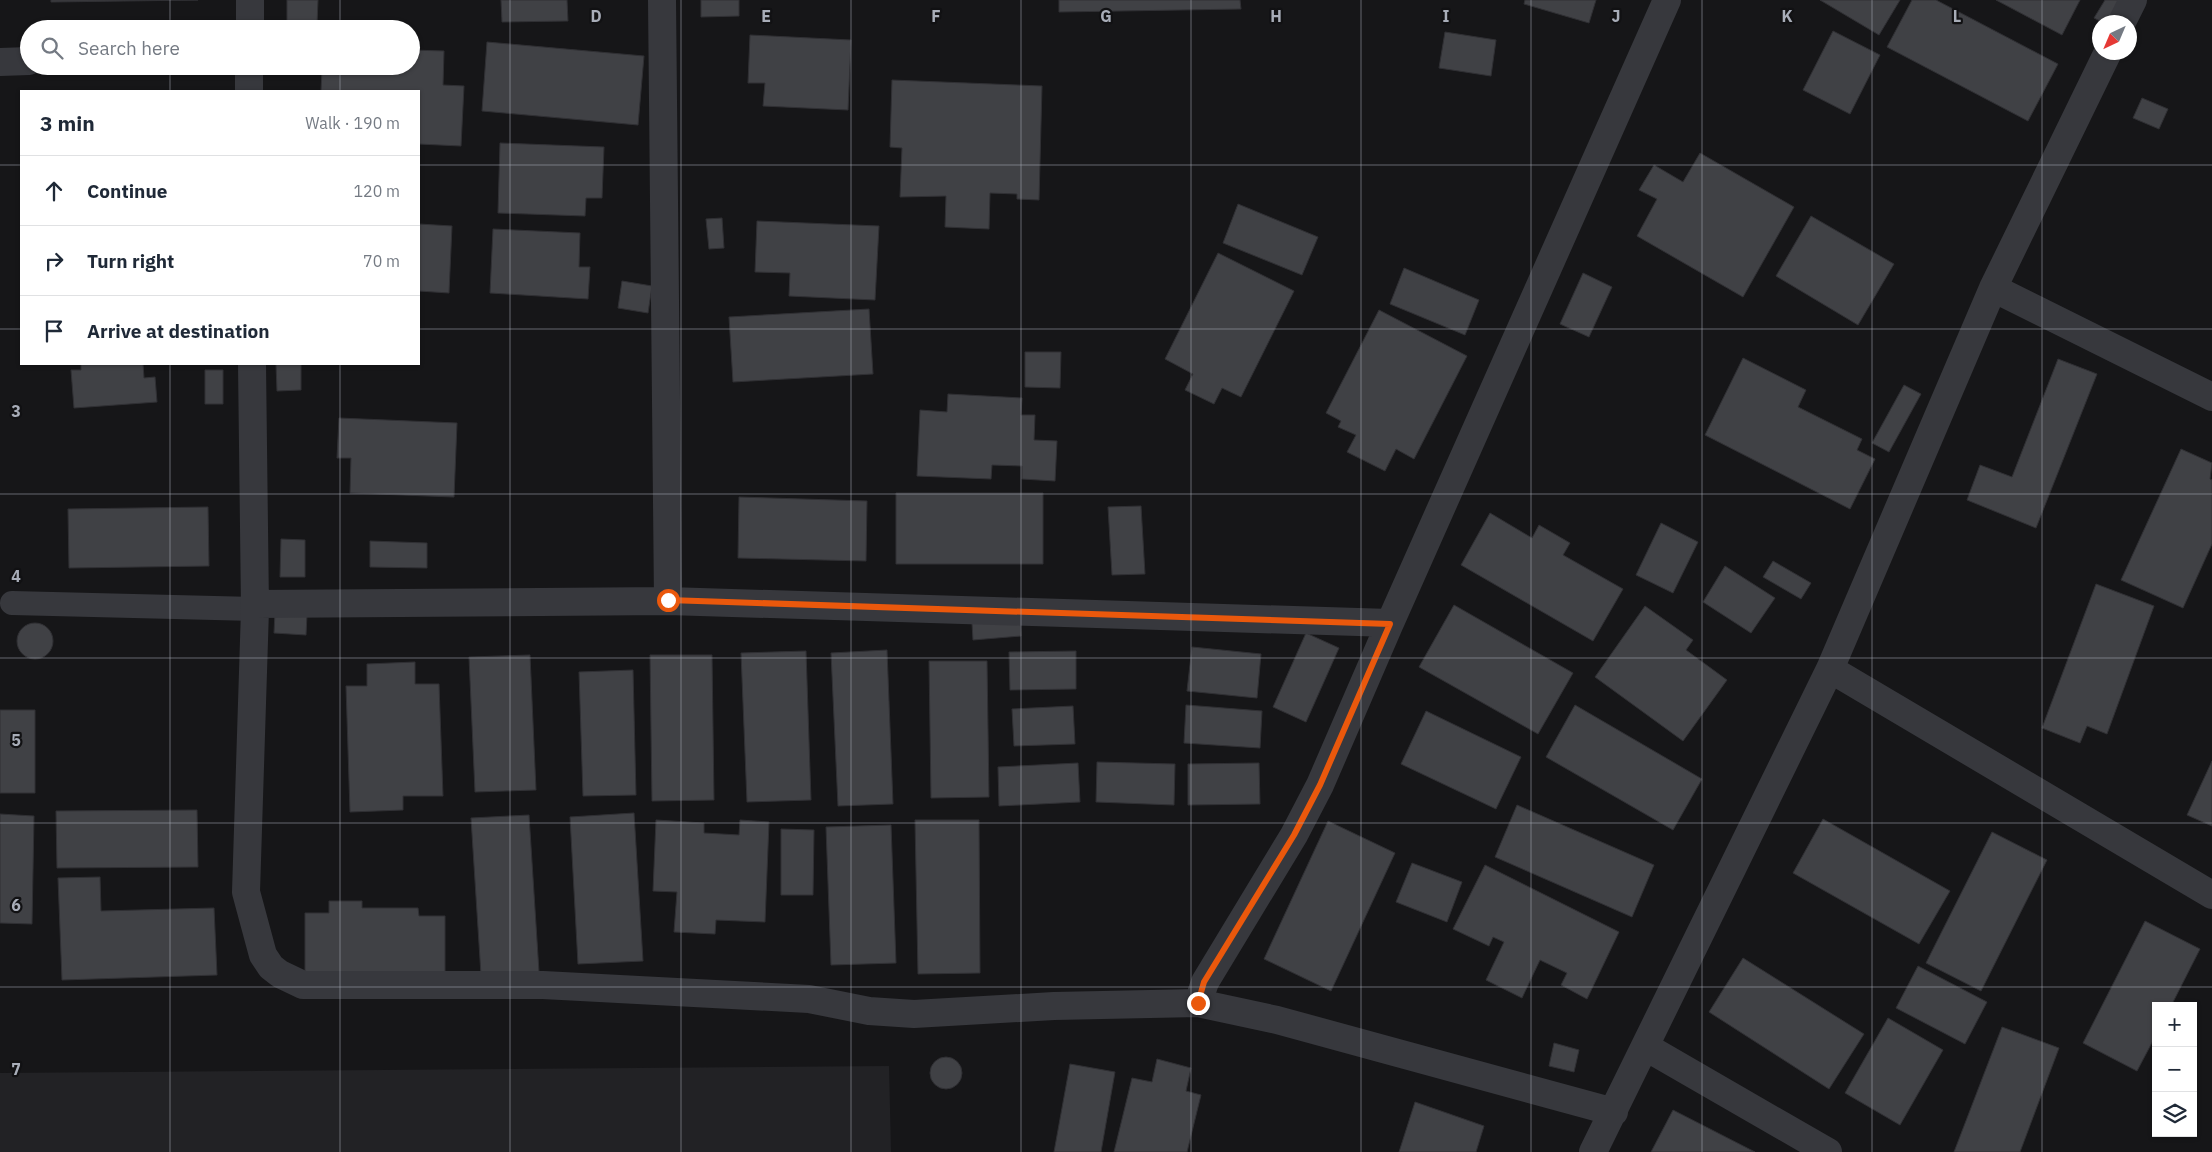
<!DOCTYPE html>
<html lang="en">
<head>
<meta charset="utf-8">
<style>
  body { margin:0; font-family:"IBM Plex Sans",sans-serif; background:#f2f2f3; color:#1f2937 }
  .controls { position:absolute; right:15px; bottom:15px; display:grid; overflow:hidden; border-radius:0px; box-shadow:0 1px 4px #0004 }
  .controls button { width:45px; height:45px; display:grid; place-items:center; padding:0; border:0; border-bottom:1px solid #e0e1e3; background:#fff; color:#1f2937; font:25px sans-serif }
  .compass { position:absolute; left:2092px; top:15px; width:45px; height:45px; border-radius:50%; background:#fff; box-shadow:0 1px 4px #0004; rotate:224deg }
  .stop { position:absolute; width:15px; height:15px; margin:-11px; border:4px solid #ea580c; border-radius:50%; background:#fff }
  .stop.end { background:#ea580c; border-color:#fff; box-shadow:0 1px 5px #0008 }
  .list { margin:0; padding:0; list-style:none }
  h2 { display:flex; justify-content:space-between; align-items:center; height:65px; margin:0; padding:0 20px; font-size:21px }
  h2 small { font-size:16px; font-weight:400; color:#747a83 }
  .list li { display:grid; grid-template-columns:32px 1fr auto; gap:15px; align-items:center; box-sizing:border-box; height:70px; padding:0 20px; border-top:1px solid #e0e1e3 }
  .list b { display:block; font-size:19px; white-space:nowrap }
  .list em { font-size:16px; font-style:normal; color:#747a83 }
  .icon { flex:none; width:28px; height:28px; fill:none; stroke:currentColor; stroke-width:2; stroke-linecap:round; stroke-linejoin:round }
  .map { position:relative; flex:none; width:2212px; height:1152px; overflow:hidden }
  .search { position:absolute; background:#fff; box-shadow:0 1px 4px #0004; left:20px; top:20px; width:400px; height:55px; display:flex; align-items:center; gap:12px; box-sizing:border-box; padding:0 18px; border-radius:28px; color:#747a83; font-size:19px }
  .panel { position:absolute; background:#fff; box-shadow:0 1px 4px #0004; left:20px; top:90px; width:400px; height:275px; border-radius:0px }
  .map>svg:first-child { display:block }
</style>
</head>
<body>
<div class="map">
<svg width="2212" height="1152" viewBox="0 0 2212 1152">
  <rect width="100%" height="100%" fill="#161618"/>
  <!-- built -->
  <path fill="#222225" d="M889 1066 891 1152H0V1073Z"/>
  <!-- building -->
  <path fill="#404145" stroke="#303034" d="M51 0H198L51 2Z
    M287 0H318L317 24H287Z
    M501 0H567L568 21 502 22Z
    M701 0H739V16L701 17Z
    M1059 0H1240L1241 9 1059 12Z
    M1525 0H1596L1589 23 1524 4Z
    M1820 0H1900L1879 35Z
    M1912 0H1936L2058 64 2028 121 1887 47Z
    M1996 0H2080L2062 35Z
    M2105 0H2124L2111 22H2102L2094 18Z
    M1833 31 1880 55 1850 114 1803 90Z
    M1445 32 1496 40 1491 76 1439 68Z
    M750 35 851 40 848 110 763 106 765 83H748Z
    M487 42 644 56 638 125 482 111Z
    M411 50 444 51 443 85 464 86 461 146 419 144V91H321L322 71 342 73V66H411Z
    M892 80 1042 86 1039 200 1017 199V194L990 193 989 229 945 227 946 196 900 197 902 148 890 147Z
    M2142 98 2168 109 2159 129 2133 118Z
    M500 143 604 147 602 198H586L585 216 498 213Z
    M1700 153 1794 207 1743 297 1637 236 1657 199 1639 190 1654 165 1683 182Z
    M1238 204 1318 237 1302 275 1223 243Z
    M1811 216 1894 264 1858 325 1776 276Z
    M722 218 724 248 709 249 706 219Z
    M757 221 879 226 875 300 789 296 790 273 755 272Z
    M419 224 452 226 449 293 419 291Z
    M493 229 580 233 579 267H590L588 299 490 293Z
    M1218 253 1294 291 1241 397 1222 388 1214 404 1185 390 1193 374 1165 359Z
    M1404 268 1479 300 1465 335 1390 304Z
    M1583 273 1612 287 1589 337 1560 324Z
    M622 281 652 286 648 313 618 308Z
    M869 309 873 374 733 382 729 317Z
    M1379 310 1467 356 1414 459 1396 449 1385 471 1347 452 1356 435 1338 427 1341 421 1326 413Z
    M1025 352H1061L1060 388 1025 387Z
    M1743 358 1806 390 1798 407 1862 439 1857 450 1875 459 1850 509 1705 435Z
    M2058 359 2097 374 2036 528 1967 500 1980 465 2012 477Z
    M81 364H143L144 378 155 377 157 402 74 408 71 370H81Z
    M276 364H301V390L277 391Z
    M205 370H223V404H205Z
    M1904 385 1921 394 1889 452 1872 443Z
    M948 394 1022 398 1021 415H1035L1034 440 1057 441 1055 481 1022 479V466L992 465 991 479 917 476 920 410 947 412Z
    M339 418 457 423 454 497 350 493 351 458H337Z
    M2181 449 2212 463 2210 479 2212 480V544L2183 608 2121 580Z
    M896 493H1043V564H896Z
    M739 497 867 501 866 561 738 558Z
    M1141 506 1145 574 1112 575 1108 507Z
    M208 507 209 566 69 568 68 509Z
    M1490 513 1532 538 1539 525 1570 543 1563 555 1623 589 1593 641 1461 565Z
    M1661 523 1698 542 1673 593 1636 575Z
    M281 539 305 540V577H280Z
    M370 541 427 543V568L370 567Z
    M1773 561 1811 583 1801 599 1763 577Z
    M1725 566 1775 598 1751 633 1703 602Z
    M2096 584 2154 606 2107 734 2087 726 2080 743 2042 728Z
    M1454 605 1573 673 1538 734 1419 667Z
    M1645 606 1693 640 1686 650 1727 680 1683 741 1595 677Z
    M275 612 307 614 306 635 274 633Z
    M1020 619 1021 636 973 640 972 623Z
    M17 641a18 18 0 1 1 36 0a18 18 0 1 1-36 0Z
    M1306 633 1339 648 1306 722 1273 707Z
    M1192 647 1261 654 1257 698 1187 691Z
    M887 650 893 804 838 806 831 653Z
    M806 651 811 800 747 802 741 653Z
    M1076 651V689L1010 690 1009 652Z
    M530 655 536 790 475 792 469 657Z
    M650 655H712L714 800 652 801Z
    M929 661H987L989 797 931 798Z
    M415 662V684H439L443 796H403V810L350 812 346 686H367V664Z
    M633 670 636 795 583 796 579 672Z
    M1186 705 1262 711 1260 748 1184 743Z
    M1575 705 1702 779 1673 830 1546 757Z
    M1073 706 1075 744 1014 746 1012 709Z
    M0 710H35V793H0Z
    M1426 711 1521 757 1496 809 1401 764Z
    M2212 761V826L2187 815Z
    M1097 762 1175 764 1174 805 1096 802Z
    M1078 763 1080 802 999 806 998 767Z
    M1259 763 1260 804 1188 805V764Z
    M1517 805 1654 865 1632 917 1495 857Z
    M197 810 198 867 57 868 56 811Z
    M634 813 643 961 578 964 570 817Z
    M0 814 34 816 32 924 0 923Z
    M529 815 539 972 481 975 471 818Z
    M1823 819 1950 891 1919 944 1793 873Z
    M656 820 704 823V833L739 835 740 820 769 822 765 922 716 920 715 934 674 932 677 892 653 891Z
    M915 820H979L980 973 918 974Z
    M1328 821 1395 853 1331 991 1264 959Z
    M891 825 896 963 831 965 826 827Z
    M781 829 814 830 813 895H781Z
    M1992 832 2047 860 1981 991 1926 963Z
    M1412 863 1462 882 1447 922 1396 902Z
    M1485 865 1619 932 1587 999 1561 985 1567 973 1540 960 1522 998 1486 980 1504 942 1493 937 1489 946 1453 929Z
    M100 877 101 911 214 908 217 975 62 980 58 878Z
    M329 901H362V908H418L419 916H445V980L305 981V913H329Z
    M2145 921 2200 949 2171 1006H2156V1035L2137 1071 2083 1043Z
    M1743 958 1864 1034 1829 1089 1709 1012Z
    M1918 966 1987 1002 1965 1044 1896 1008Z
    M1888 1018 1943 1050 1900 1125 1845 1093Z
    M2002 1027 2059 1048 2020 1152H1954Z
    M1554 1043 1579 1050 1574 1072 1549 1066Z
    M930 1073a16 16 0 1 1 32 0a16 16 0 1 1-32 0Z
    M1157 1059 1191 1068 1186 1091 1201 1095 1187 1152H1114L1132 1078 1152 1082Z
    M1070 1064 1115 1072 1101 1152H1054Z
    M1415 1102 1484 1126 1476 1152H1399Z
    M1673 1110 1755 1152H1651Z"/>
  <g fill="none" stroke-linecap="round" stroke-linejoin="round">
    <!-- service -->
    <path stroke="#37383d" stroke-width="24" d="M12 603 255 609"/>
    <!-- minor -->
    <path stroke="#37383d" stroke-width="28" d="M662 0 668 601
      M2122 22 2133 0
      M250 29V0
      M0 62 29 61
      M249 66V91
      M1993 288 2212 397
      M252 364 255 609 246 892 263 955 271 967 280 974 303 985H543L809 999 869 1011 914 1014 1054 1006 1198 1003 1277 1020 1614 1112
      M254 604 668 601 1390 623 1667 0
      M1830 669 2212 895
      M1198 1003 1205 982 1294 835 1320 785 1390 623
      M1646 1047 1828 1152
      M1593 1152 1830 669 1993 288 2108 52"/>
  </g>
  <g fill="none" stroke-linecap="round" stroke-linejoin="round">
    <!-- route -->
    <path stroke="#ea580c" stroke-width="6" d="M668 600 1390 624 1320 785 1294 835 1204 982 1198 1003"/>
  </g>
  <!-- grid -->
  <path fill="none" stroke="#a8adb8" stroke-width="1" stroke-opacity="0.55" d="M170 0V29M340 0V29M510 0V1152M681 0V1152M851 0V1152M1021 0V1152M1191 0V1152M1361 0V1152M1531 0V1152M1702 0V1152M1872 0V1152M2042 0V1152M170 66V91M340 66V91M0 165H21M419 165H2212M0 329H21M419 329H2212M170 364V1152M340 364V1152M0 494H2212M0 658H2212M0 823H2212M0 987H2212"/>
  <g font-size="16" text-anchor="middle" font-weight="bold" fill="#a8adb8" stroke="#111113" stroke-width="4.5" stroke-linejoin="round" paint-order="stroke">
    <text x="596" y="22">D</text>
    <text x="766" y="22">E</text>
    <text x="936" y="22">F</text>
    <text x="1106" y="22">G</text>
    <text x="1276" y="22">H</text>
    <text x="1446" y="22">I</text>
    <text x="1616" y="22">J</text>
    <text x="1787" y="22">K</text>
    <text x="1957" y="22">L</text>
    <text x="16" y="417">3</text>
    <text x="16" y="582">4</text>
    <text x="16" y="746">5</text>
    <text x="16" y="911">6</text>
    <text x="16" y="1075">7</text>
  </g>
</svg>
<div class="controls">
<button>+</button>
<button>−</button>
<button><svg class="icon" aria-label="layers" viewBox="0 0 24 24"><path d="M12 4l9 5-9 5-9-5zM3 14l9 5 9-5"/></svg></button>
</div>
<svg class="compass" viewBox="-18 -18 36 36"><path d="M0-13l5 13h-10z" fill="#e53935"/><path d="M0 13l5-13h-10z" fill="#747a83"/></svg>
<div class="stop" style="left:668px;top:600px"></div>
<div class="stop end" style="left:1198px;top:1003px"></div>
<div class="search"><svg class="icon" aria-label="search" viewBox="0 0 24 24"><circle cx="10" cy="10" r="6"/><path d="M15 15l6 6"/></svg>Search here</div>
<section class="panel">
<h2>3 min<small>Walk · 190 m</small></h2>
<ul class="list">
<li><svg class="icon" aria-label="ahead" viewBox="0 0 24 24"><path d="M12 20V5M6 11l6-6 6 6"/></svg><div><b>Continue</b></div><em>120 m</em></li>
<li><svg class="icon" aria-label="right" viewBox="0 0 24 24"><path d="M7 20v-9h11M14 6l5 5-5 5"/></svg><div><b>Turn right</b></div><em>70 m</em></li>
<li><svg class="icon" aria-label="arrive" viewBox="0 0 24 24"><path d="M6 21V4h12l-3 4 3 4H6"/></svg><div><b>Arrive at destination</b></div></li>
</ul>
</section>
</div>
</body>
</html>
